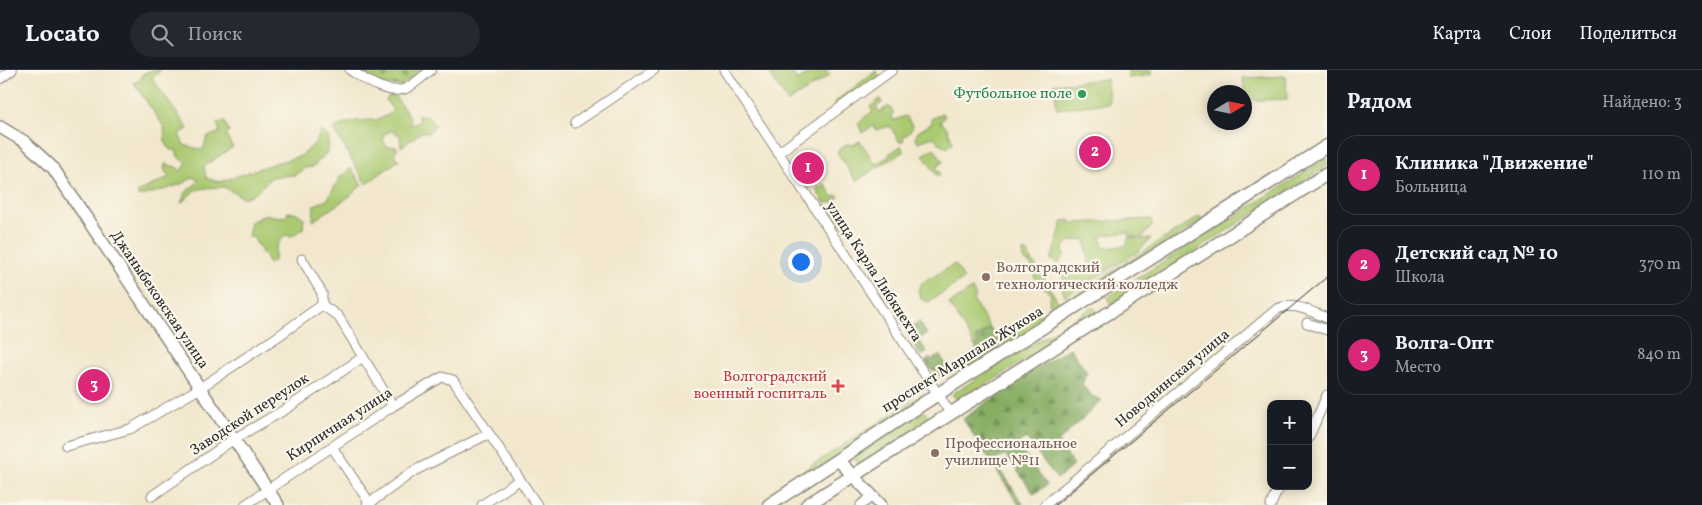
<!DOCTYPE html>
<html lang="ru">
<head>
<meta charset="utf-8">
<style>
  body { margin:0; font-family:Vollkorn,serif; background:#242831; color:#f1f3f6 }
  .controls { position:absolute; right:15px; bottom:15px; display:grid; overflow:hidden; border-radius:10px; box-shadow:0 2px 12px #0003 }
  .controls button { width:45px; height:45px; display:grid; place-items:center; padding:0; border:0; border-bottom:1px solid #363941; background:#171b24; color:#f1f3f6; font:25px sans-serif }
  .compass { position:absolute; left:1207px; top:15px; width:45px; height:45px; border-radius:50%; background:#171b24; box-shadow:0 2px 12px #0003; rotate:80deg }
  .you { position:absolute; left:800px; top:191px; width:18px; height:18px; margin:-12px; border:4px solid #fff; border-radius:50%; background:#1a73e8; box-shadow:0 0 0 8px #1a73e833 }
  .badge { display:grid; place-items:center; width:32px; height:32px; border-radius:50%; background:#db2777; color:#fff; font-size:16px; font-weight:700 }
  .pin { position:absolute; translate:-50% -50%; border:2px solid #fff; box-shadow:0 1px 5px #0006 }
  .list { margin:0; padding:0; list-style:none }
  h2 { display:flex; justify-content:space-between; align-items:center; height:65px; margin:0; padding:0 20px; font-size:21px }
  h2 small { font-size:16px; font-weight:400; color:#9ea1a6 }
  .list li { display:grid; grid-template-columns:32px 1fr auto; gap:15px; align-items:center; box-sizing:border-box; height:80px; margin:0 10px 10px; padding:0 10px; border:1px solid #363941; border-radius:20px }
  .list b { display:block; font-size:19px; white-space:nowrap }
  .list p { margin:0; font-size:16px; white-space:nowrap; color:#9ea1a6 }
  .list em { font-size:16px; font-style:normal; color:#9ea1a6 }
  .icon { flex:none; width:28px; height:28px; fill:none; stroke:currentColor; stroke-width:2; stroke-linecap:round; stroke-linejoin:round }
  .map { position:relative; flex:none; width:1327px; height:435px; overflow:hidden }
  header { display:flex; align-items:center; gap:30px; box-sizing:border-box; height:70px; padding:0 25px; background:#171b24; border-bottom:1px solid #363941 }
  header strong { font-size:24px }
  nav { display:flex; gap:28px; margin-inline-start:auto; font-size:18px }
  .search { width:350px; height:45px; background:#242831; display:flex; align-items:center; gap:12px; box-sizing:border-box; padding:0 18px; border-radius:28px; color:#9ea1a6; font-size:19px }
  main { display:flex }
  aside { flex:1; background:#171b24 }
  .map>svg:first-child { display:block }
</style>
</head>
<body>
<header>
<strong>Locato</strong>
<div class="search"><svg class="icon" aria-label="search" viewBox="0 0 24 24"><circle cx="10" cy="10" r="6"/><path d="M15 15l6 6"/></svg>Поиск</div>
<nav><a>Карта</a><a>Слои</a><a>Поделиться</a></nav>
</header>
<main>
<div class="map">
<svg width="1327" height="435" viewBox="0 0 1327 435">
  <defs>
    <pattern id="forest-firs" width="22" height="20" patternUnits="userSpaceOnUse" patternTransform="scale(1.25)"><rect width="22" height="20" fill="#87ad63"/><path d="M5 1l3.5 6h-7zM16 11l3.5 6h-7z" fill="#6f8d52"/></pattern>
    <pattern id="cemetery-stones" width="16" height="16" patternUnits="userSpaceOnUse" patternTransform="scale(1.25)"><rect width="16" height="16" fill="#aac971"/><path d="M2 7V4a2 2 0 0 1 4 0v3zM10 15v-3a2 2 0 0 1 4 0v3z" fill="#8ba35d"/></pattern>
  </defs>
  <rect width="100%" height="100%" fill="#fbf7ec"/>
  <filter id="ink" filterUnits="userSpaceOnUse"><feTurbulence type="fractalNoise" baseFrequency=".02" numOctaves="2"/><feDisplacementMap in="SourceGraphic" scale="10" xChannelSelector="R" yChannelSelector="G"/><feConvolveMatrix kernelMatrix="1 2 1 2 8 2 1 2 1" color-interpolation-filters="sRGB"/></filter>
  <filter id="wash" filterUnits="userSpaceOnUse"><feTurbulence type="fractalNoise" baseFrequency=".0096" numOctaves="4" result="noise"/><feDisplacementMap in="SourceGraphic" scale="20" xChannelSelector="R" yChannelSelector="G"/><feGaussianBlur stdDeviation="1.12" result="paint"/><feColorMatrix in="noise" values="0 0 0 0 0 0 0 0 0 0 0 0 0 0 0 0 0 1.4 0 .05"/><feComposite in="paint" operator="in"/></filter>
  <g filter="url(#wash)">
    <rect width="100%" height="100%" fill="#f2e7cc"/>
    <!-- grass -->
    <path fill="#aac971" stroke="#6a7a4e" d="M152 0H161L152 8 188 59 179 64 184 75 203 80 207 67 220 62 217 53 224 51 229 61 226 66 233 77 204 96 206 108 220 112 275 93 301 86 315 73 322 60 329 67 328 81 313 97 305 98 295 105 272 107 256 122 244 128 224 117 206 118 195 120 181 133 186 122 199 111 193 107C182 117 153 122 138 127V122L169 107 164 99 165 94 176 97 181 101 187 93 178 87 176 80H170L165 71 164 57 134 13 141 9 142 4Z
      M767 0H791L797 11 814 0H827L830 5 788 32Z
      M1128 0H1151V5L1128 8Z
      M876 1 880 7 838 39 833 33Z
      M1286 6 1287 29 1245 31 1243 8Z
      M1107 9 1109 33 1057 39 1054 14Z
      M394 25 410 47V55L419 52 417 44 427 46 436 56 426 64 423 61 401 77 400 65 392 61 383 64 384 66 383 70 385 73V76L397 77 398 78 394 83 399 90 366 114 333 58C339 56 346 53 352 52 370 48 380 54 393 40L386 31 388 27Z
      M880 29 882 33 876 37 879 42 889 36 893 42 892 49 894 50 906 46 913 57 909 63 903 67 904 70 900 73 890 56 876 60 873 56 862 63 858 54 866 46 873 42 870 37Z
      M943 43 945 47 940 51 947 58 953 73 947 78 938 72 933 67 918 72 915 67 918 62 932 53 931 49Z
      M860 71 875 94 890 86 889 84 901 76 904 81 856 111 837 82 846 74 853 75Z
      M934 78 943 92 936 97 940 104 938 107 923 85Z
      M1327 88V96L1113 234 1110 233 1108 227Z
      M351 98 362 115 350 126 313 151 314 135 327 130 341 106Z
      M825 114 833 127 838 125 839 127 836 130V132L825 133 816 120Z
      M835 141 839 147 846 143 851 152 845 156H836L830 147Z
      M288 142 297 143 304 148 303 159 292 166 285 165 276 177 274 191 269 194 253 167H248L251 152 266 144 272 146 286 147Z
      M1200 146 1202 151 1073 233 1067 230Z
      M1151 149 1152 156 1143 167 1129 166 1128 162 1101 166 1103 178 1126 176 1129 167 1142 169 1151 168 1138 182 1065 226 1062 218 1064 203 1069 198 1074 201 1090 199 1085 169 1068 172 1063 179 1064 186 1058 194 1051 190 1063 151 1070 150 1071 153Z
      M1026 181 1063 239 1053 245 1050 240 1052 237 1049 232 1051 225 1034 207 1035 203 1032 201 1031 194 1024 191 1022 185 1023 182Z
      M860 191 885 229 881 232 855 195Z
      M955 194 964 209 928 232 921 229 918 220 922 213Z
      M972 219 976 227 973 230 990 258 975 268 978 274 975 276 949 234Z
      M1093 237 1099 244 958 332 952 324Z
      M1038 242 1041 246 1048 242 1052 247 1005 277 1004 270 1013 263 1012 257Z
      M922 325 924 329 787 419 784 413Z
      M924 341 930 349 860 396 854 388Z"/>
    <!-- forest -->
    <path fill="url(#forest-firs)" stroke="#596c47" d="M919 251 927 264 918 269 927 282 921 286 905 261Z
      M990 258 999 272V281L967 301 961 291 977 281 975 276 978 274 975 268Z
      M1070 278 1087 302 1082 315 1092 326 1102 330 1058 372 1074 395 1057 409 1026 368 1017 374 1047 415 1034 424 1005 384 995 391 1023 434 1019 435 963 349 1011 315Z
      M940 285 951 302 941 308 936 301 930 299 925 292 930 288 932 290Z"/>
    <!-- cemetery -->
    <path fill="url(#cemetery-stones)" stroke="#6a7a4e" d="M354 0H424L401 16 378 14Z"/>
  </g>
  <g filter="url(#ink)">
    <g fill="none" stroke-linecap="round" stroke-linejoin="round">
      <defs>
        <path id="minor" d="M350 0C365 9 385 25 405 19 414 15 423 6 431 0
          M724 0 951 344
          M0 9 12 0
          M575 53 654 0
          M778 83 892 0
          M302 189 322 223V235L338 246 393 336
          M1307 253 1327 260
          M1308 369 1327 325
          M66 376 130 359 200 318 277 267 322 235
          M332 377 371 435
          M152 426 234 369 286 339 363 287
          M245 435 393 336 442 307 453 310 537 435
          M367 435 414 401 488 364
          M482 435 519 410
          M861 435 873 426
          M1045 435 1277 239C1294 231 1311 242 1327 248
          M1271 435 1276 423 1282 416"/>
        <path id="major" d="M0 57 25 72 53 98 278 435
          M838 390 881 435"/>
        <path id="highway" d="M769 435 924 333 1327 76
          M807 435 1327 104"/>
      </defs>
      <!-- minor casing -->
      <use href="#minor" stroke="#8e897c" stroke-width="11"/>
      <!-- major casing -->
      <use href="#major" stroke="#8e897c" stroke-width="14"/>
      <!-- highway casing -->
      <use href="#highway" stroke="#8e897c" stroke-width="15"/>
      <!-- minor -->
      <use href="#minor" stroke="#fff" stroke-width="9"/>
      <!-- major -->
      <use href="#major" stroke="#fff" stroke-width="11"/>
      <!-- highway -->
      <use href="#highway" stroke="#fff" stroke-width="12"/>
      <!-- tram -->
      <path stroke="#2b2b2b" stroke-width="1" d="M1055 435 1327 207"/>
    </g>
  </g>
  <!-- markers -->
  <circle fill="#2e9e5b" stroke="#fbf7ec" stroke-width="2" cx="1082" cy="24" r="5"/>
  <g fill="#8d6e63" stroke="#fbf7ec" stroke-width="2">
    <circle cx="986" cy="207" r="5"/>
    <circle cx="935" cy="383" r="5"/>
  </g>
  <path fill="#e0444e" stroke="#fbf7ec" stroke-width="2" d="M835.5 308.5h5v5h5v5h-5v5h-5v-5h-5v-5h5z"/>
  <g text-anchor="middle" dominant-baseline="central" stroke-width="4.5" stroke-linejoin="round" paint-order="stroke">
    <!-- leisure labels -->
    <g font-size="15" fill="#27864d" stroke="#fbf7ec" text-anchor="end">
      <text x="1072" y="24">Футбольное поле</text>
    </g>
    <!-- education labels -->
    <g font-size="15" fill="#785e54" stroke="#fbf7ec" text-anchor="start">
      <text x="996" y="198">Волгоградский<tspan x="996" dy="17">технологический колледж</tspan></text>
      <text x="945" y="374">Профессиональное<tspan x="945" dy="17">училище №11</tspan></text>
    </g>
    <!-- street labels -->
    <g font-size="15" fill="#2b2b2b" stroke="#fbf7ec">
      <text transform="translate(873 202) rotate(57)">улица Карла Либкнехта</text>
      <text transform="translate(159 230) rotate(56)">Джаныбековская улица</text>
      <text transform="translate(963 290) rotate(-32)">проспект Маршала Жукова</text>
      <text transform="translate(1173 309) rotate(-40)">Новодвинская улица</text>
      <text transform="translate(250 345) rotate(-33)">Заводской переулок</text>
      <text transform="translate(340 355) rotate(-33)">Кирпичная улица</text>
    </g>
    <!-- health labels -->
    <g font-size="15" fill="#be3a42" stroke="#fbf7ec" text-anchor="end">
      <text x="827" y="307">Волгоградский<tspan x="827" dy="17">военный госпиталь</tspan></text>
    </g>
  </g>
</svg>
<div class="controls">
<button>+</button>
<button>−</button>
</div>
<svg class="compass" viewBox="-18 -18 36 36"><path d="M0-13l5 13h-10z" fill="#e53935"/><path d="M0 13l5-13h-10z" fill="#9ea1a6"/></svg>
<div class="you"></div>
<div class="pin badge" style="left:808px;top:98px">1</div>
<div class="pin badge" style="left:1095px;top:82px">2</div>
<div class="pin badge" style="left:94px;top:315px">3</div>
</div>
<aside>
<h2>Рядом<small>Найдено: 3</small></h2>
<ul class="list">
<li><span class="badge">1</span><div><b>Клиника &quot;Движение&quot;</b><p>Больница</p></div><em>110 m</em></li>
<li><span class="badge">2</span><div><b>Детский сад № 10</b><p>Школа</p></div><em>370 m</em></li>
<li><span class="badge">3</span><div><b>Волга-Опт</b><p>Место</p></div><em>840 m</em></li>
</ul>
</aside>
</main>
</body>
</html>
